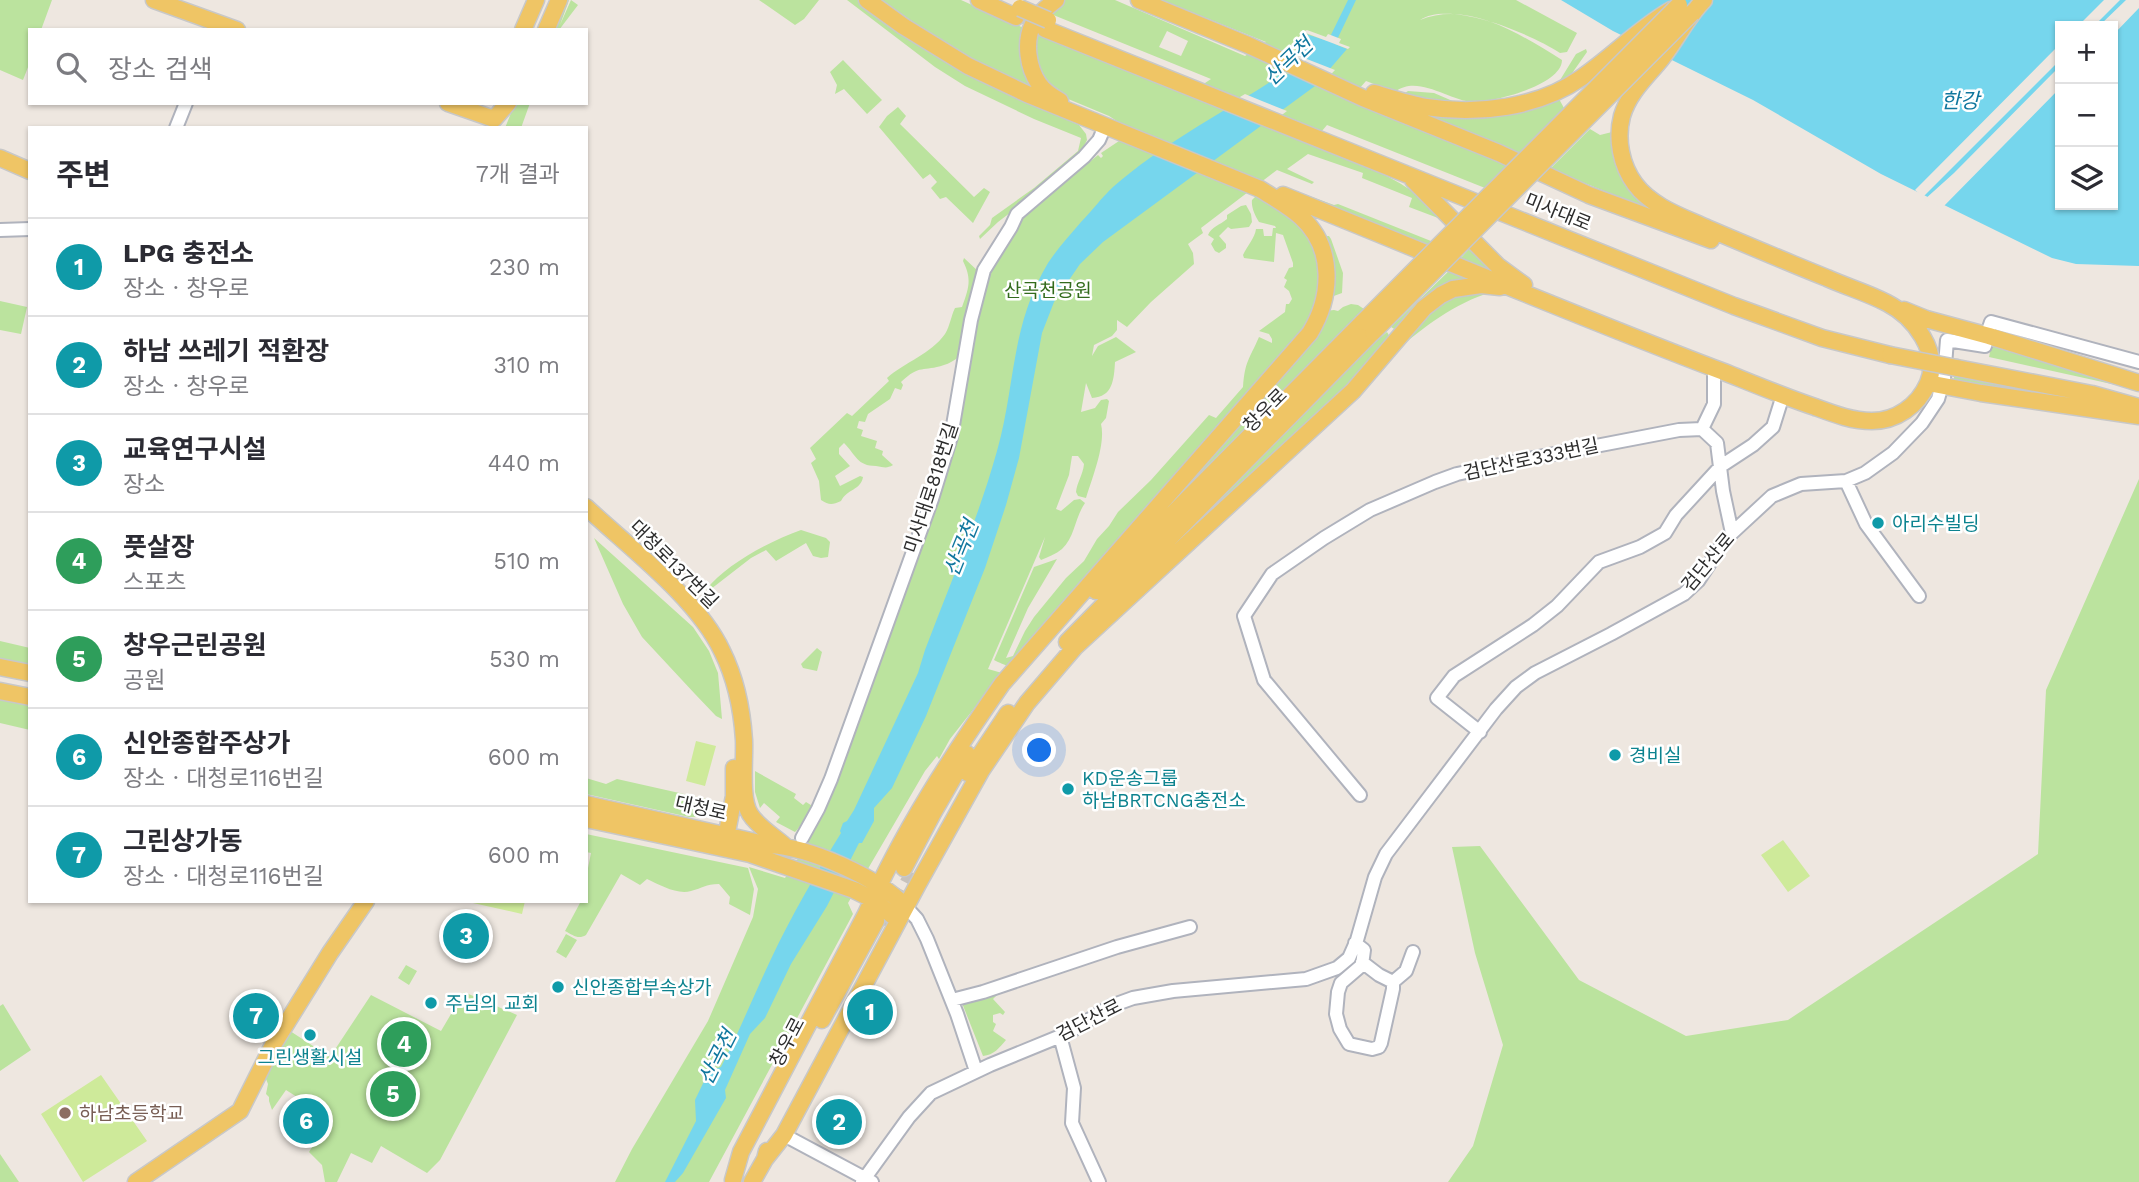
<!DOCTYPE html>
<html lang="ko">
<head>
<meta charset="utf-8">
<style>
  body { margin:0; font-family:"Work Sans","Noto Sans KR",sans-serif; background:#f2f2f3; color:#2b2b33 }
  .controls { position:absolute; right:21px; top:21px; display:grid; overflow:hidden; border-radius:0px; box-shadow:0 2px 5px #0004 }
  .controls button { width:63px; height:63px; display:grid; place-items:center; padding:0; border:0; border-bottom:2px solid #e1e1e2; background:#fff; color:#2b2b33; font:35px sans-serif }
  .you { position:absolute; left:1040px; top:751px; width:24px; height:24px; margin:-18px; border:5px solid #fff; border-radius:50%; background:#1a73e8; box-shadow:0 0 0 10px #1a73e833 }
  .badge { display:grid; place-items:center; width:46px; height:46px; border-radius:50%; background:#4472f7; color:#fff; font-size:23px; font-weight:700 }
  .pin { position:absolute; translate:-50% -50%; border:4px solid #fff; box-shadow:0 2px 7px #0006 }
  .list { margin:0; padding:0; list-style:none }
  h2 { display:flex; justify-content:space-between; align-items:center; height:91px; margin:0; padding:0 28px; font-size:30px }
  h2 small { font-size:23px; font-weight:400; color:#7c7c81 }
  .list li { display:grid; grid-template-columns:46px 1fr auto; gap:21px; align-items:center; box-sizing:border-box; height:98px; padding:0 28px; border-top:2px solid #e1e1e2 }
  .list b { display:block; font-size:26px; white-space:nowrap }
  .list p { margin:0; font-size:23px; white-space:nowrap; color:#7c7c81 }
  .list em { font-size:23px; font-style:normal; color:#7c7c81 }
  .icon { flex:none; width:38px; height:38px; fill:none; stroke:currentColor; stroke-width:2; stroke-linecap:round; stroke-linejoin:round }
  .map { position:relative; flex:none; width:2139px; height:1182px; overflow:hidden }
  .search { position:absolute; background:#fff; box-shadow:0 2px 5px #0004; left:28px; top:28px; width:560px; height:77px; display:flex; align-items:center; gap:18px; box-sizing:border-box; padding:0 24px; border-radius:0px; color:#7c7c81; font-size:26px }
  .panel { position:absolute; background:#fff; box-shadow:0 2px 5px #0004; left:28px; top:126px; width:560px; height:777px; border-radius:0px }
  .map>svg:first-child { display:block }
</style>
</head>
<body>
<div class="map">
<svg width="2139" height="1182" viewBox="0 0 2139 1182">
  <rect width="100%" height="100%" fill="#eee7e0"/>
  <!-- green -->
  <path fill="#bbe39e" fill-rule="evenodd" d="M0 0H52L41 30H30V62L23 80 0 70Z
    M564 0H569L560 25 571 0 578 5 559 30H551Z
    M759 0H819L804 19 795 25Z
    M847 0H863L948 61 998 90 1079 125 1086 134 1087 140 1081 152 1045 186 998 222 980 239 979 236 990 225 992 218 1034 188 1078 151 1081 138 1034 119 965 86 935 67Z
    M882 0H961L1026 29 1034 89 998 75 927 32Z
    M1062 0H1115L1245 56 1266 42 1161 0H1516L1577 33 1567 52 1560 53C1529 33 1450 0 1420 20 1469 0 1521 35 1562 60 1562 85 1494 102 1473 102 1449 101 1418 74 1395 92L1366 81 1351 98 1509 164 1486 186 1485 188 1327 125 1310 145C1344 158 1382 170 1412 191 1425 199 1435 211 1446 221L1409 207 1412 198 1362 178 1363 173 1308 154 1287 169 1314 182 1312 184 1277 170 1201 228 1203 233 1188 244 1193 253 1194 264 1151 302 1127 327 1117 320V330L1112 336 1094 345 1092 356 1098 346 1116 337 1136 352 1115 362C1114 379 1113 397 1092 398L1086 383 1081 412 1095 408 1101 400 1107 399 1109 401 1106 418 1101 424C1106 444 1092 478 1086 498L1078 496 1076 492C1077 482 1083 475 1084 464L1078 456H1072L1069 475 1056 509 1061 511 1074 500 1080 499 1085 503C1075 517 1075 537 1062 549 1056 554 1048 557 1041 560L1039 557 1045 537 988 669 1002 673 950 739 939 759 937 756 925 771 848 903 853 914 709 1182H615L632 1149 708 1021 753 917 758 889 749 867 785 878 799 857 809 836 904 585 966 366 989 265 1025 215 1098 155 1101 158 1103 156 1101 153 1119 141H1122L1134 132 1109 116 1061 96 1039 76 1034 33 1187 95 1211 79 1046 12ZM1167 31 1188 41 1181 56 1159 47Z
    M1586 49 1587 52 1568 79 1557 85 1576 54Z
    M843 60 882 100 867 114 844 89 835 94 837 85 830 72Z
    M1408 91 1434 93 1462 105 1402 95Z
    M1559 99 1564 108 1517 155 1402 105Z
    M515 103H530L521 128H505Z
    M898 107 906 116 900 124 974 197 984 188 990 192 973 223 946 197 940 199 931 188 937 182 930 174 923 179 879 127 887 116Z
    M1590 129 1600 135 1612 132C1611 155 1617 171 1630 190L1710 234 1550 169Z
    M1290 189 1334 205 1338 204 1431 241 1425 248Z
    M1256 196 1286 210 1309 230 1324 278 1307 328 1010 668C1005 664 999 663 994 660L1034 567 1057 559 1028 608 1006 658 1013 656 1025 631 1034 617 1066 578 1084 561 1097 539 1109 526 1118 512 1151 480 1209 415 1216 418 1243 387C1245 361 1249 360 1259 337L1272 343V339L1269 334 1259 331 1285 312 1286 304H1289L1292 299 1289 291 1284 287 1287 280 1284 278 1289 268 1293 267V263L1283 235 1276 233 1274 262 1244 258 1243 255C1247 246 1255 238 1256 229H1263L1264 236H1272L1273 228H1276L1275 226 1259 222C1255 216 1251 207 1252 200Z
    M1246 205 1251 214 1252 222 1249 227 1231 229 1228 227 1219 236 1226 244V248L1219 253 1215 251 1211 244 1214 239 1208 235C1211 227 1220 225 1227 219V215L1241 206Z
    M1322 236H1329L1331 239 1343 273 1342 293 1331 297Z
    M1472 246 1499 275 1458 261Z
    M964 258 979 272 959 357C954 360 949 364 944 365 923 372 920 364 901 382L903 385 901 390 895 388 890 399 868 414 865 422 859 421 857 428 863 430 861 436 877 441 875 448 883 451 882 455 893 465C886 469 884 467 876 466 857 466 856 455 844 443L839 448V454L850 466 835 476 840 486 860 476 863 477C861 490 847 489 841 501 832 505 829 505 821 500L819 481 811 463 816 459 810 448 847 413 852 416 889 381 887 378C905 362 931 354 945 334 950 326 951 316 955 308L962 307C969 288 972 279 963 261Z
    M1452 268 1477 278 1396 330 1391 327Z
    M1457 292H1492C1454 303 1423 328 1393 353L1432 307Z
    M0 301 27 307 21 334 0 330Z
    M1351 304 1358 305 1364 309 1133 546 1325 311 1334 310 1338 311 1343 307Z
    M1387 332 1390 337 1371 356 1349 386 1115 600 1349 365Z
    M1992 343 2139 390 1989 357Z
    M1960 376 2085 401 1954 383V377Z
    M2139 479V1182H1448L1473 1146 1503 1045 1475 953 1452 847 1480 846 1579 980 1686 1036 1788 1020 2038 854 2046 690Z
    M801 530 826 538 830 542 828 557 821 558 813 556 806 543 776 561 766 550 751 558 711 589 706 590C726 564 770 541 801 530Z
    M594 538 693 627 709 651 718 673 722 719 716 716 695 694 642 637 623 604Z
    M0 641 30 648V670L0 663Z
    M817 648 822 652 817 671 803 668 801 664Z
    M0 699 30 706V730L0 723Z
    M755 771 796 794 794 798 803 805 806 802 814 807 797 830 795 832 776 822 780 817 764 803 760 808 755 792Z
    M586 778 606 784 617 779 706 799C709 806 710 810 704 817H689L586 794Z
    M586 834 748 868 754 889 750 915 729 904 730 897 719 884C705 884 703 888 691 891 677 895 660 885 647 879L640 885 621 874 586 935C578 940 573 935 565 931L581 901H586V878L591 853 586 852Z
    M566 934 577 940 566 958 556 952Z
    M406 965 417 971 409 985 398 978Z
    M464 992 517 1015 440 1160 427 1173 381 1146 372 1163 351 1153 337 1182H325L322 1165 309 1152 330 1118 286 1090 272 1110 269 1101V1097L266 1094 268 1084 266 1079 287 1029 330 1057 371 995 441 1031Z
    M999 993 993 999 1005 1012 1003 1015 1000 1013 993 1015V1022L996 1024 993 1031 1006 1040C999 1048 994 1055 983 1056L962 1003Z
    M3 1004 31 1050 0 1071V1006Z
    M0 1154 19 1182H0Z"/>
  <!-- pitch -->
  <path fill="#ceea9a" d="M696 741 716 746 705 786 686 781Z
    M1783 840 1810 876 1788 892 1761 855Z
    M464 901H525L522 914Z
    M405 1029 417 1036 401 1063 388 1056Z
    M101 1075 147 1141 83 1182 41 1114Z"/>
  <!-- water -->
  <path fill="#76d6ed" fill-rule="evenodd" d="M1348 0H1356L1335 44 1347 49 1315 86 1103 242 1080 264 1054 302 1042 333 1019 458 1006 505 985 568 926 716 892 788 874 808V821L862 843H859L827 906 791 964 765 1018 750 1034 725 1090 726 1098 683 1173 675 1182H665L696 1121 695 1100 709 1071 721 1067C739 1032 754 995 771 959 791 916 817 872 841 833L840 831 843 823 847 821 854 810 918 673 925 650C950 584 978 519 997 451 1016 384 1010 327 1048 263 1058 248 1070 235 1081 222 1092 211 1102 197 1113 187 1160 146 1215 117 1267 84L1280 74 1287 75 1301 57 1297 54 1306 34 1328 41Z
    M1561 0H2139V266L2076 264 2052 258 1881 174 1753 100 1613 31ZM2060 26H2113V205H2060Z"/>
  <!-- pier -->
  <path fill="#eee7e0" d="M2104 0H2120L2094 26H2078Z
    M2126 0H2139V8L2113 35V26H2099Z
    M1307 30 1326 37 1328 34 1341 39 1339 43 1350 47 1348 49 1303 32Z
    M2060 44V60L1923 197 1915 190Z
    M1294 54 1335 70 1320 86 1280 70 1285 71 1296 57Z
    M2060 66V88L1942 208 1924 200 1954 173Z
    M1245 94 1262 101 1287 111 1266 127 1220 109Z"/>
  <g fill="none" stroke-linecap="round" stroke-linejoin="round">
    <!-- major-tunnel -->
    <path stroke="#c7c2bc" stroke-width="16" stroke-dasharray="16 8" stroke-linecap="butt" d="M885 926 913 873"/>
    <defs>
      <path id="minor" d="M176 128 186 103
        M0 230 30 229
        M1989 328 1991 322 2139 362
        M1702 429 1714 404V369
        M1846 481 1866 524 1919 596
        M1480 732 1437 698 1454 676 1533 625 1557 606 1599 562 1640 547 1665 533 1676 515 1721 466 1753 445 1773 427 1783 395
        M1360 795 1264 680 1244 616 1272 574 1324 538 1370 510 1435 482 1457 474 1528 459 1679 430 1702 429 1717 443 1723 491 1732 533
        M802 838 818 809 831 779 932 499 951 437 971 320 984 270 1011 227 1017 214 1084 157 1099 140 1105 126
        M905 906 917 919 927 939 957 1014 976 1071
        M1355 943 1364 950 1362 965 1341 983 1338 992 1336 1014 1340 1029 1349 1044 1372 1049 1379 1047 1381 1043 1393 989V982L1379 975 1362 962
        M1393 982 1406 971 1413 952
        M952 1000 983 992 1117 947 1190 927
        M1060 1036 1074 1088 1072 1123 1099 1182
        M784 1135 872 1182
        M862 1182 909 1117 931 1093 990 1065 1068 1033 1111 1006 1133 998 1173 991 1306 979 1337 968 1349 958 1357 940 1375 877 1386 854 1496 709 1516 687 1535 673 1611 634 1684 594 1698 581 1719 549 1732 533 1772 496 1801 484 1846 481 1865 473 1893 453 1922 423 1938 399 1944 378 1947 340 1985 346 1986 342"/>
      <path id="major" d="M154 0 237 30
        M979 0 1016 17
        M1056 0C1047 7 1037 15 1033 24 1024 42 1028 68 1039 84 1044 91 1053 97 1060 101
        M1139 0 1248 45 1363 98 1499 153 1589 195 1711 240
        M1045 29 1734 306 1822 338 1890 355
        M523 30 536 0
        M546 30 559 0
        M1374 93C1391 98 1409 104 1426 107 1477 115 1538 108 1581 78 1612 57 1638 29 1671 10
        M448 103 494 119
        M494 119 508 103
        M0 158 30 171
        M1413 180 1498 266 1524 285
        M1283 195C1430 254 1576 316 1724 372 1754 384 1785 397 1815 407 1834 414 1852 421 1872 421 1896 421 1918 406 1928 383 1941 352 1914 317 1887 303 1868 293 1847 287 1827 278 1787 262 1747 245 1707 228 1683 217 1652 207 1635 184 1621 165 1616 139 1622 116 1629 92 1647 77 1662 58 1677 39 1687 17 1704 0
        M1904 310 1926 319 1989 336 2139 383
        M1957 368 2092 394 2139 407
        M1928 383 1981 393 2139 416
        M586 507C630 548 697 598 722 651 736 679 742 709 744 740 745 759 740 798 750 814 758 827 774 836 785 846
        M1096 591 1363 322
        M1067 642 1373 332
        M0 667 30 673
        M0 691 30 697
        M968 773 1008 713
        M586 804 769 845C809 847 877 877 905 906
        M586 819 750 854 854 890 872 899 898 920
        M724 848 734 796V768
        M904 868 933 813 967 754
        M822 1020 876 921
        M765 1159 784 1135 918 884 981 771 1027 703 1075 647 1353 391 1424 308 1441 295 1453 289 1481 285 1500 287
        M733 1180 741 1152 866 914C902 832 951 757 1002 684L1310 333C1332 297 1335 248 1301 217 1289 206 1274 198 1260 189L1027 94 968 66 903 26 867 0
        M136 1182 240 1111 273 1045 330 953 366 901
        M752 1182 765 1159 767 1151"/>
    </defs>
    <!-- minor casing -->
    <use href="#minor" stroke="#b0b3bd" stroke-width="16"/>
    <!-- major casing -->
    <use href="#major" stroke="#c8c8c8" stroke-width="19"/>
    <!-- minor -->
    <use href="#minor" stroke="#fff" stroke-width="12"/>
    <!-- major -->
    <use href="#major" stroke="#efc565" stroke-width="16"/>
    <defs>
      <path id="major-bridge" d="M1020 8 1048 20
        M1363 322 1679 5
        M1373 332 1692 13
        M1890 355 1957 368"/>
    </defs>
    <!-- major-bridge casing -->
    <use href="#major-bridge" stroke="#c8c8c8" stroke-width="19" stroke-linecap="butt"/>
    <!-- major-bridge -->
    <use href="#major-bridge" stroke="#efc565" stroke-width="16"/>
  </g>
  <!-- markers -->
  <g fill="#0f9aa8" stroke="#fff" stroke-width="2.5">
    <circle cx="1878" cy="523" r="7"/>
    <circle cx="1615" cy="755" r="7"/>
    <circle cx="1068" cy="789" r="7"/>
    <circle cx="558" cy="987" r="7"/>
    <circle cx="431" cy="1003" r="7"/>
    <circle cx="310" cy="1035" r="7"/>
  </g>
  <circle fill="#8d6e63" stroke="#fff" stroke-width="2.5" cx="65" cy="1113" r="7"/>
  <g text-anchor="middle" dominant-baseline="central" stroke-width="5" stroke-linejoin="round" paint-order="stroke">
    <!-- street labels -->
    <g font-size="19" fill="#2d2d2d" stroke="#fff">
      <text transform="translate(1558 212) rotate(22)">미사대로</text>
      <text transform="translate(1265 410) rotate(-45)">창우로</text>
      <text transform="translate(1531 459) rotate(-12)">검단산로333번길</text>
      <text transform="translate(931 488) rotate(-72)">미사대로818번길</text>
      <text transform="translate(1708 562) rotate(-50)">검단산로</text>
      <text transform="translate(674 564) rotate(45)">대청로137번길</text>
      <text transform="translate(701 808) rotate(13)">대청로</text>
      <text transform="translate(1089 1020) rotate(-27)">검단산로</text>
      <text transform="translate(787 1042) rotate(-62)">창우로</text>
    </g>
    <!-- park labels -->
    <g font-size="19" fill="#326b1c" stroke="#fff">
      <text x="1048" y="290">산곡천공원</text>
    </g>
    <!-- culture labels -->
    <g font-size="19" fill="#0d838f" stroke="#fff" text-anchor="start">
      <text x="1892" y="523">아리수빌딩</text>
      <text x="1629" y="755">경비실</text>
      <text x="1082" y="778">KD운송그룹<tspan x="1082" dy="22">하남BRTCNG충전소</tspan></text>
      <text x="572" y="987">신안종합부속상가</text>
      <text x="445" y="1003">주님의 교회</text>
      <text x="310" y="1057" text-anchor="middle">그린생활시설</text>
    </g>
    <!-- education labels -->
    <g font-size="19" fill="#785e54" stroke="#fff" text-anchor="start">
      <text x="79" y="1113">하남초등학교</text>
    </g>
    <!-- water labels -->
    <g font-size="21" font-style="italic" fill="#10779e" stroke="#fff">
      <text transform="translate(1288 61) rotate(-44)">산곡천</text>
      <text x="1960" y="100">한강</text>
      <text transform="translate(961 548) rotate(-68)">산곡천</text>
      <text transform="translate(717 1057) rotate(-63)">산곡천</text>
    </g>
  </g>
</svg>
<div class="controls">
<button>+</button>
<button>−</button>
<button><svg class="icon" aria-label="layers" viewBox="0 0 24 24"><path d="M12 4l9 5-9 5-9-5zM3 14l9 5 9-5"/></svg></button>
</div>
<div class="you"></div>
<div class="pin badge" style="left:870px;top:1012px;background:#0f9aa8">1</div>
<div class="pin badge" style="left:839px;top:1122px;background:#0f9aa8">2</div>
<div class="pin badge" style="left:466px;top:936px;background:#0f9aa8">3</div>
<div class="pin badge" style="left:404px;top:1044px;background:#2e9e5b">4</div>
<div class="pin badge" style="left:393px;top:1094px;background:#2e9e5b">5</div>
<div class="pin badge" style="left:306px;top:1121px;background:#0f9aa8">6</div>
<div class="pin badge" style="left:256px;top:1016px;background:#0f9aa8">7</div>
<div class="search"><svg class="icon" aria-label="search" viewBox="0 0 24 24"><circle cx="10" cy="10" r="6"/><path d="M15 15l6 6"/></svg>장소 검색</div>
<section class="panel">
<h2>주변<small>7개 결과</small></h2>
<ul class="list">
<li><span class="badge" style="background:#0f9aa8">1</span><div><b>LPG 충전소</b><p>장소 · 창우로</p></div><em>230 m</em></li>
<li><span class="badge" style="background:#0f9aa8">2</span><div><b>하남 쓰레기 적환장</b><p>장소 · 창우로</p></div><em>310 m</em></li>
<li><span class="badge" style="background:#0f9aa8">3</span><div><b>교육연구시설</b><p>장소</p></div><em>440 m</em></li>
<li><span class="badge" style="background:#2e9e5b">4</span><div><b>풋살장</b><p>스포츠</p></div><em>510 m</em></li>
<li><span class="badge" style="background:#2e9e5b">5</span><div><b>창우근린공원</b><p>공원</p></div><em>530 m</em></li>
<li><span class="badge" style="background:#0f9aa8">6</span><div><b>신안종합주상가</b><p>장소 · 대청로116번길</p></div><em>600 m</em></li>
<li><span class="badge" style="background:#0f9aa8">7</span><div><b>그린상가동</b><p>장소 · 대청로116번길</p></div><em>600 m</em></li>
</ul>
</section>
</div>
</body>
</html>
